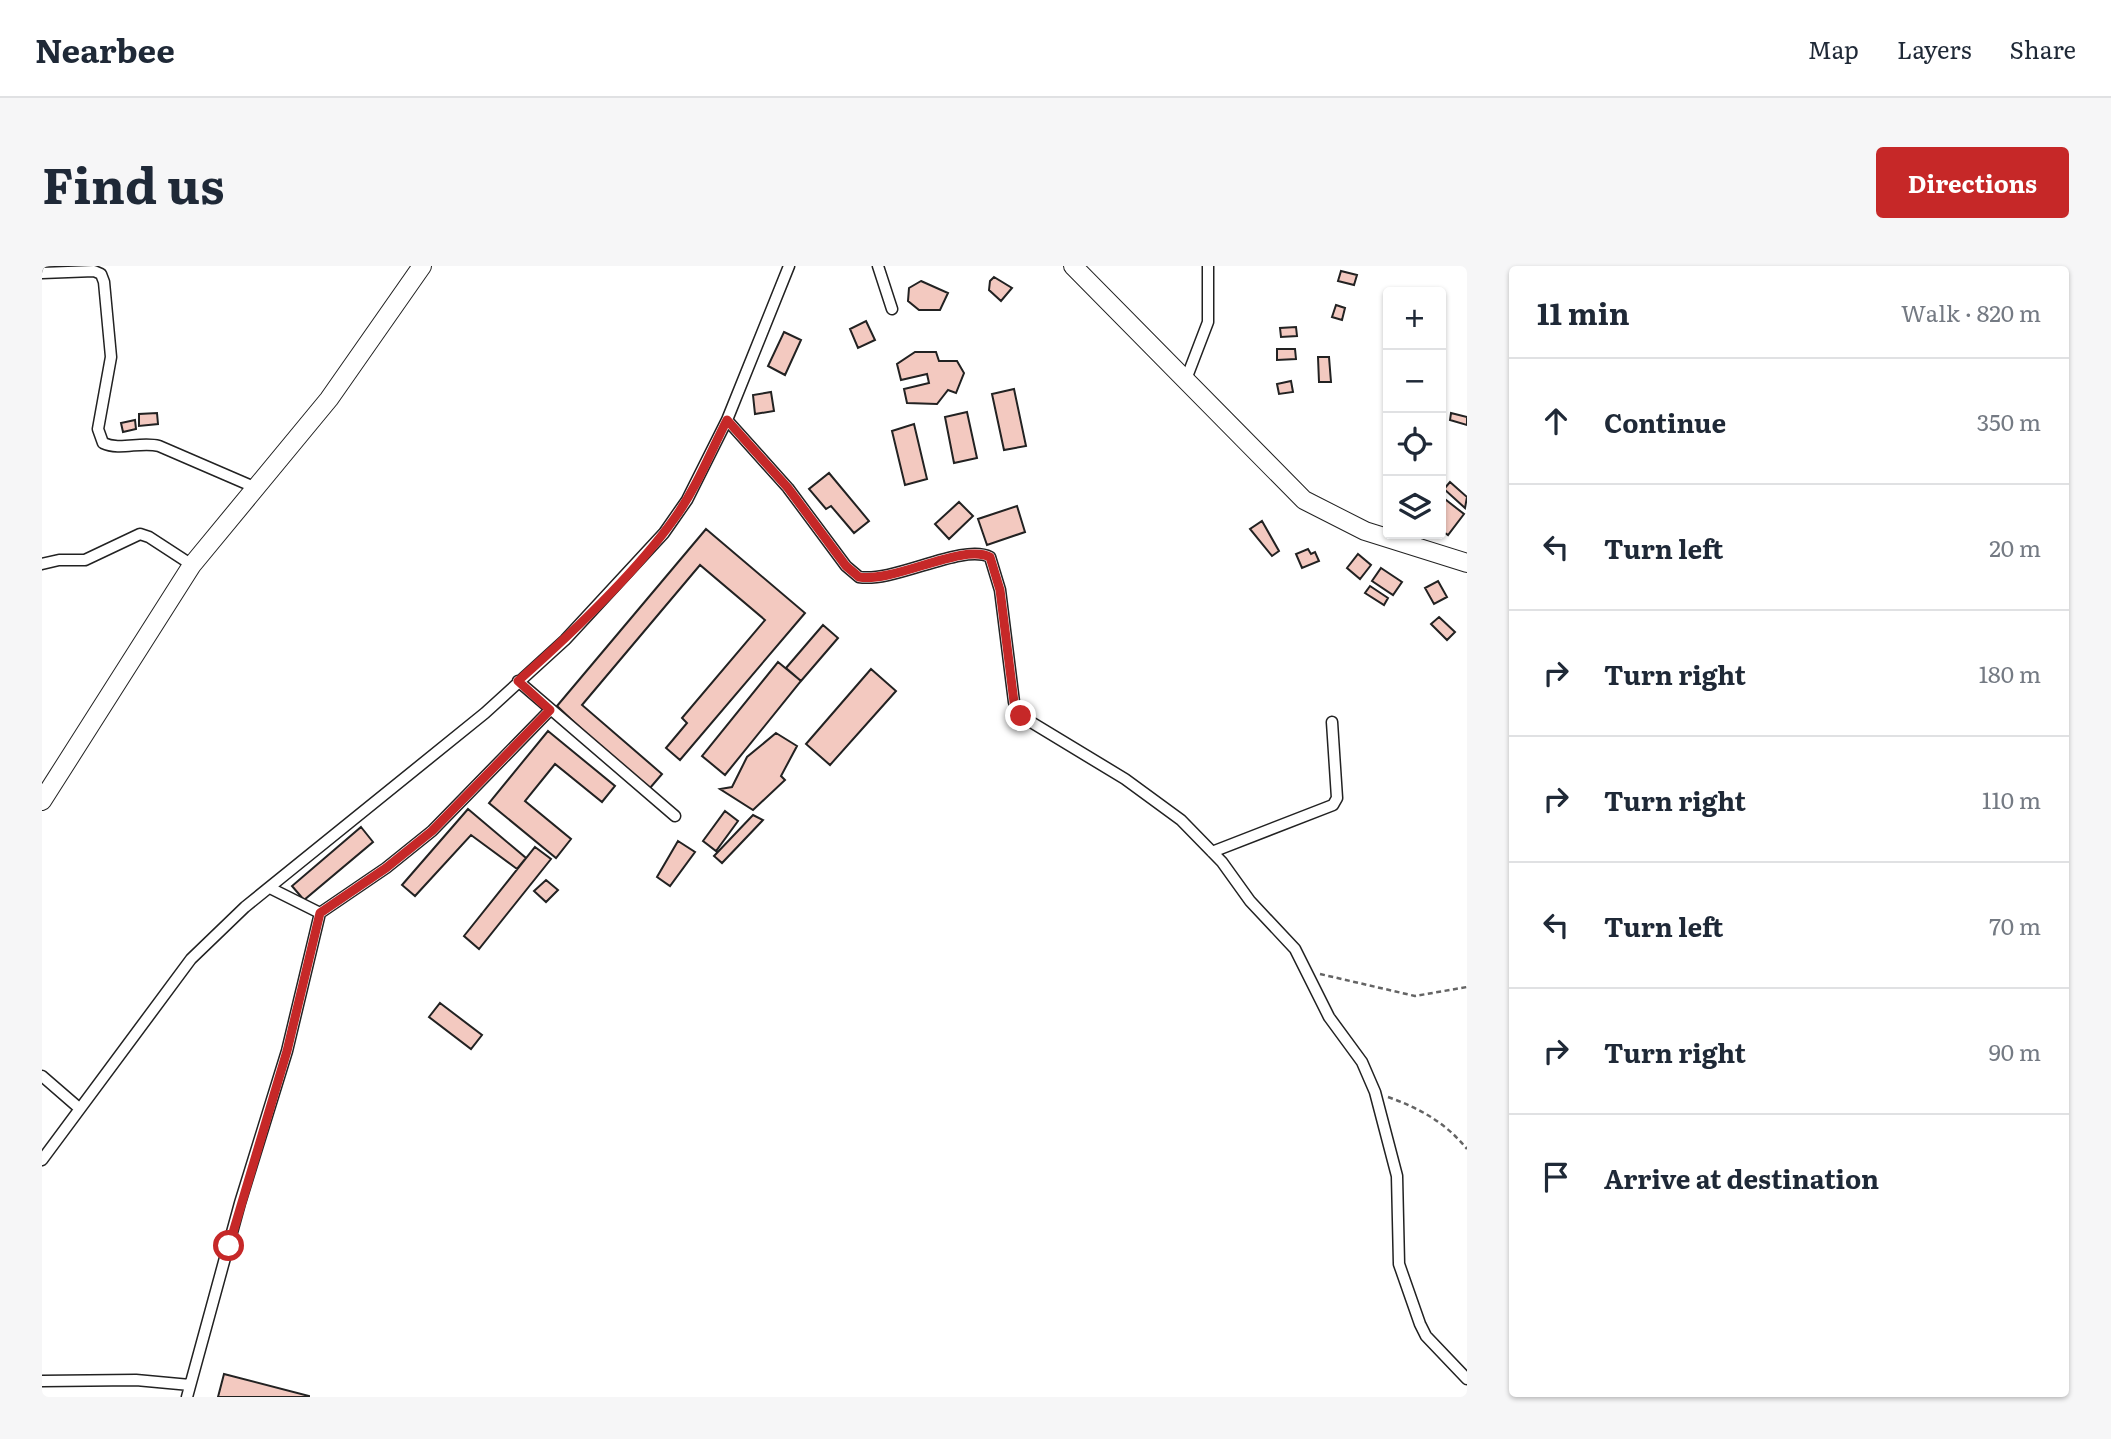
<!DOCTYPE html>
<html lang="en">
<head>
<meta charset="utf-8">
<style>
  body { margin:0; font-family:Literata,serif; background:#f6f6f7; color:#1f2937 }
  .controls { position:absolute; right:21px; top:21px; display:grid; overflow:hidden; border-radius:7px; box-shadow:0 2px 5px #0004 }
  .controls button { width:63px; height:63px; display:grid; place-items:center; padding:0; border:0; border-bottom:2px solid #e0e1e3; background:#fff; color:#1f2937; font:35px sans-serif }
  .stop { position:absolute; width:21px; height:21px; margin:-16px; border:5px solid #c62828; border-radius:50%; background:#fff }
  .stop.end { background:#c62828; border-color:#fff; box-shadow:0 2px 7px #0008 }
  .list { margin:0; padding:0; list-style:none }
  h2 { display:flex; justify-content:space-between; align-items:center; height:91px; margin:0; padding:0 28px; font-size:30px }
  h2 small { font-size:23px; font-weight:400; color:#747a83 }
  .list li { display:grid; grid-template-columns:46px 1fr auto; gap:21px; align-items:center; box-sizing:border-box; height:126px; padding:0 28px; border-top:2px solid #e0e1e3 }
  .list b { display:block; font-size:26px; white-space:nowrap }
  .list em { font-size:23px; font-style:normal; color:#747a83 }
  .icon { flex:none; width:38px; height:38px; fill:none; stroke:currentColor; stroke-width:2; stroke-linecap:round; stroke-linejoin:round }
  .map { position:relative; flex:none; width:1425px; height:1131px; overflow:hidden; border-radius:7px }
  header { display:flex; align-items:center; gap:42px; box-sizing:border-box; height:98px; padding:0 35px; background:#fff; border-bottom:2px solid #e0e1e3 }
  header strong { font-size:33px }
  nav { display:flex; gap:38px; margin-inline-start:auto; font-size:24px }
  .intro { display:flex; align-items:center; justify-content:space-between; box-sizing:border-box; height:168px; padding:0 42px }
  h1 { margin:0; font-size:49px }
  .button { padding:18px 32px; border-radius:7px; background:#c62828; color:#fff; font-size:24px; font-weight:700 }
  main { display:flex; gap:42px; padding:0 42px }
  aside { flex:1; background:#fff; border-radius:7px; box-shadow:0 2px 5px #0004 }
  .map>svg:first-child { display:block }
</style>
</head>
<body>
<header>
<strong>Nearbee</strong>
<nav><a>Map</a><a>Layers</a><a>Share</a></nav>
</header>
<div class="intro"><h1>Find us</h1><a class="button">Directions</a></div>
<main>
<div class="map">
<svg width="1425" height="1131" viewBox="0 0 1425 1131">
  <rect width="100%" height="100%" fill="#fff"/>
  <!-- building -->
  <path fill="#f3c9c0" stroke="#222" stroke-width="2" d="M1299 5 1315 9 1312 19 1296 15Z
    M952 11 970 22 959 35 947 24 948 15Z
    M879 15 906 27 898 44H877L866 35 867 22Z
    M1294 39 1303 42 1300 54 1290 51Z
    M824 55 833 74 816 82 808 63Z
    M1254 61 1255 70 1239 71 1238 62Z
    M742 66 759 74 743 109 726 100Z
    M1235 83H1253L1254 93 1235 94Z
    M873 86H894L897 95H915L922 107 914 127 906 124 895 138 865 137 862 123 887 117 885 108 859 114 855 98Z
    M1276 91H1287L1289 116H1277Z
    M1249 115 1251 126 1237 128 1235 118Z
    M972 123 984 180 962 184 950 128Z
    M729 126 732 145 713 148 711 129Z
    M925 146 935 192 912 197 903 151Z
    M115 147 116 158 97 160V148Z
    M1409 147 1425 151V159L1408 154Z
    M93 154 94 163 81 166 79 157Z
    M872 158 885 213 863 219 850 165Z
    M787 207 827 255 812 267 789 240 784 243 767 223Z
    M1408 216 1425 231 1423 242 1402 223Z
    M1399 230 1422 248 1406 269 1399 264Z
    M917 236 931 250 907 273 893 258Z
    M975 240 983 266 945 279 936 253Z
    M1220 255 1237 285 1230 290 1208 263Z
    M664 263 763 347 638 494 624 482 645 457 640 452 723 354 658 299 540 439 620 508 608 522 599 519 515 440Z
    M1266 283 1269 288 1273 286 1277 295 1260 302 1254 288Z
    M1316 288 1329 299 1318 313 1305 302Z
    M1339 302 1360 316 1351 329 1330 315Z
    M1396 315 1405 331 1392 338 1383 322Z
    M1328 320 1346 332 1342 339 1323 327Z
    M1397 351 1413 366 1405 374 1389 358Z
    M781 359 796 372 759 415 744 402Z
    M736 396 759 415 683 509 660 490Z
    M829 403 854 425 788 499 764 478Z
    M506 465 573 520 560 536 513 498 483 535 529 573 514 592 447 537Z
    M734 467 755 480 739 510 743 514 711 544 678 523 690 521 705 491Z
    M426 543 484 592 475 603 429 569 373 630 360 619Z
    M683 545 696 555 674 585 661 575Z
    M711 549 721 554 680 597 672 590Z
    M319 561 331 576 262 634 250 620Z
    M636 575 653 586 628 620 615 611Z
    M493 581 509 593 437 683 422 670Z
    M504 614 516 624 504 636 492 625Z
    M398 737 440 769 429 783 387 751Z
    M182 1108 267 1130V1131H176Z"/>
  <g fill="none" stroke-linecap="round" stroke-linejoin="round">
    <defs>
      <path id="street" d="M836 0 850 43
        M0 7 52 5 59 8 62 16 69 91 56 163 61 177C78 185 99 175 117 180L212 221
        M1143 116 1166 56V0
        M685 154 746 222 804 300 817 311C852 317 920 277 948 291L958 324 972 436 979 450 1083 513 1139 554 1180 596 1208 635 1253 683 1287 751 1320 796 1333 826 1355 910 1357 998 1378 1058 1384 1070 1425 1113
        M0 298 17 294H43L98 268 107 271 150 299
        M476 415 633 550
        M1170 586 1291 539 1295 532 1290 456
        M228 622 278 647
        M0 810 37 842
        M0 894 149 693 203 641 443 447 523 374 622 267 645 234 685 154 747 0
        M0 1115 94 1114 148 1119
        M145 1131 198 937 245 785 278 647 344 602 390 565 508 444"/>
      <path id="primary" d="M1031 0 1262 234 1323 265 1425 297
        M0 535 150 299 287 133 380 0"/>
    </defs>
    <!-- street casing -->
    <use href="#street" stroke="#222" stroke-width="13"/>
    <!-- primary casing -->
    <use href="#primary" stroke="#222" stroke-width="20"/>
    <!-- path -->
    <path stroke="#646464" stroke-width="2.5" stroke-dasharray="5 3.5" stroke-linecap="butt" d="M1278 708 1373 730 1425 721
      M1346 831C1377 842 1403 856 1425 883"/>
    <!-- street -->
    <use href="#street" stroke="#fff" stroke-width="10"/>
    <!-- primary -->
    <use href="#primary" stroke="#fff" stroke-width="18"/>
  </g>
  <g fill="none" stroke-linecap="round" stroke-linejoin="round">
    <!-- route -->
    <path stroke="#c62828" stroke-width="9" d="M187 980 245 785 278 647 344 602 390 565 508 444 476 415C528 369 592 309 632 253 654 223 668 187 685 154L746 222 804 300 817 311C852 317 920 277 948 291L958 324 972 436 979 450"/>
  </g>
</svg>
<div class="controls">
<button>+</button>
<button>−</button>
<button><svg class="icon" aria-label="locate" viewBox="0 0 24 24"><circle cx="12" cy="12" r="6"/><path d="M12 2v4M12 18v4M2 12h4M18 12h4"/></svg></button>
<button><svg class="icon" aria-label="layers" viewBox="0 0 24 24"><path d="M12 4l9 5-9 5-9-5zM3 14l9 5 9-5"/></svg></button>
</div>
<div class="stop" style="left:187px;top:980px"></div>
<div class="stop end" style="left:979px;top:450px"></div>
</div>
<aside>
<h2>11 min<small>Walk · 820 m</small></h2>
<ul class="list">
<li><svg class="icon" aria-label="ahead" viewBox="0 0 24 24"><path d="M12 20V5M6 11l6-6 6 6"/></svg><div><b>Continue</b></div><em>350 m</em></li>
<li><svg class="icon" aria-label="left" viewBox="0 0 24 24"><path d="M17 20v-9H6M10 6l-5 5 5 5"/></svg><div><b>Turn left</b></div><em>20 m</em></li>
<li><svg class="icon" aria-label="right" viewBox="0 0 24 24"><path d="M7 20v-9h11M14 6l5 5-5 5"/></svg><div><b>Turn right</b></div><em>180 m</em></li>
<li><svg class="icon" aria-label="right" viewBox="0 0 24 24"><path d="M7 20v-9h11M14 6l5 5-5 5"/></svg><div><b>Turn right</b></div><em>110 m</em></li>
<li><svg class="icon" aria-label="left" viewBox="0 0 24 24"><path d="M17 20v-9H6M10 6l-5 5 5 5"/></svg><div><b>Turn left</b></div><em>70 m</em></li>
<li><svg class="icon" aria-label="right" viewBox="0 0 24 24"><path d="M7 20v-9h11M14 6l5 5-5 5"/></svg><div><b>Turn right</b></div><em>90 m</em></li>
<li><svg class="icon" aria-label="arrive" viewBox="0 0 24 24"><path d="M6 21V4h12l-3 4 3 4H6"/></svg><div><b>Arrive at destination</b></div></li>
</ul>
</aside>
</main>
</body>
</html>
